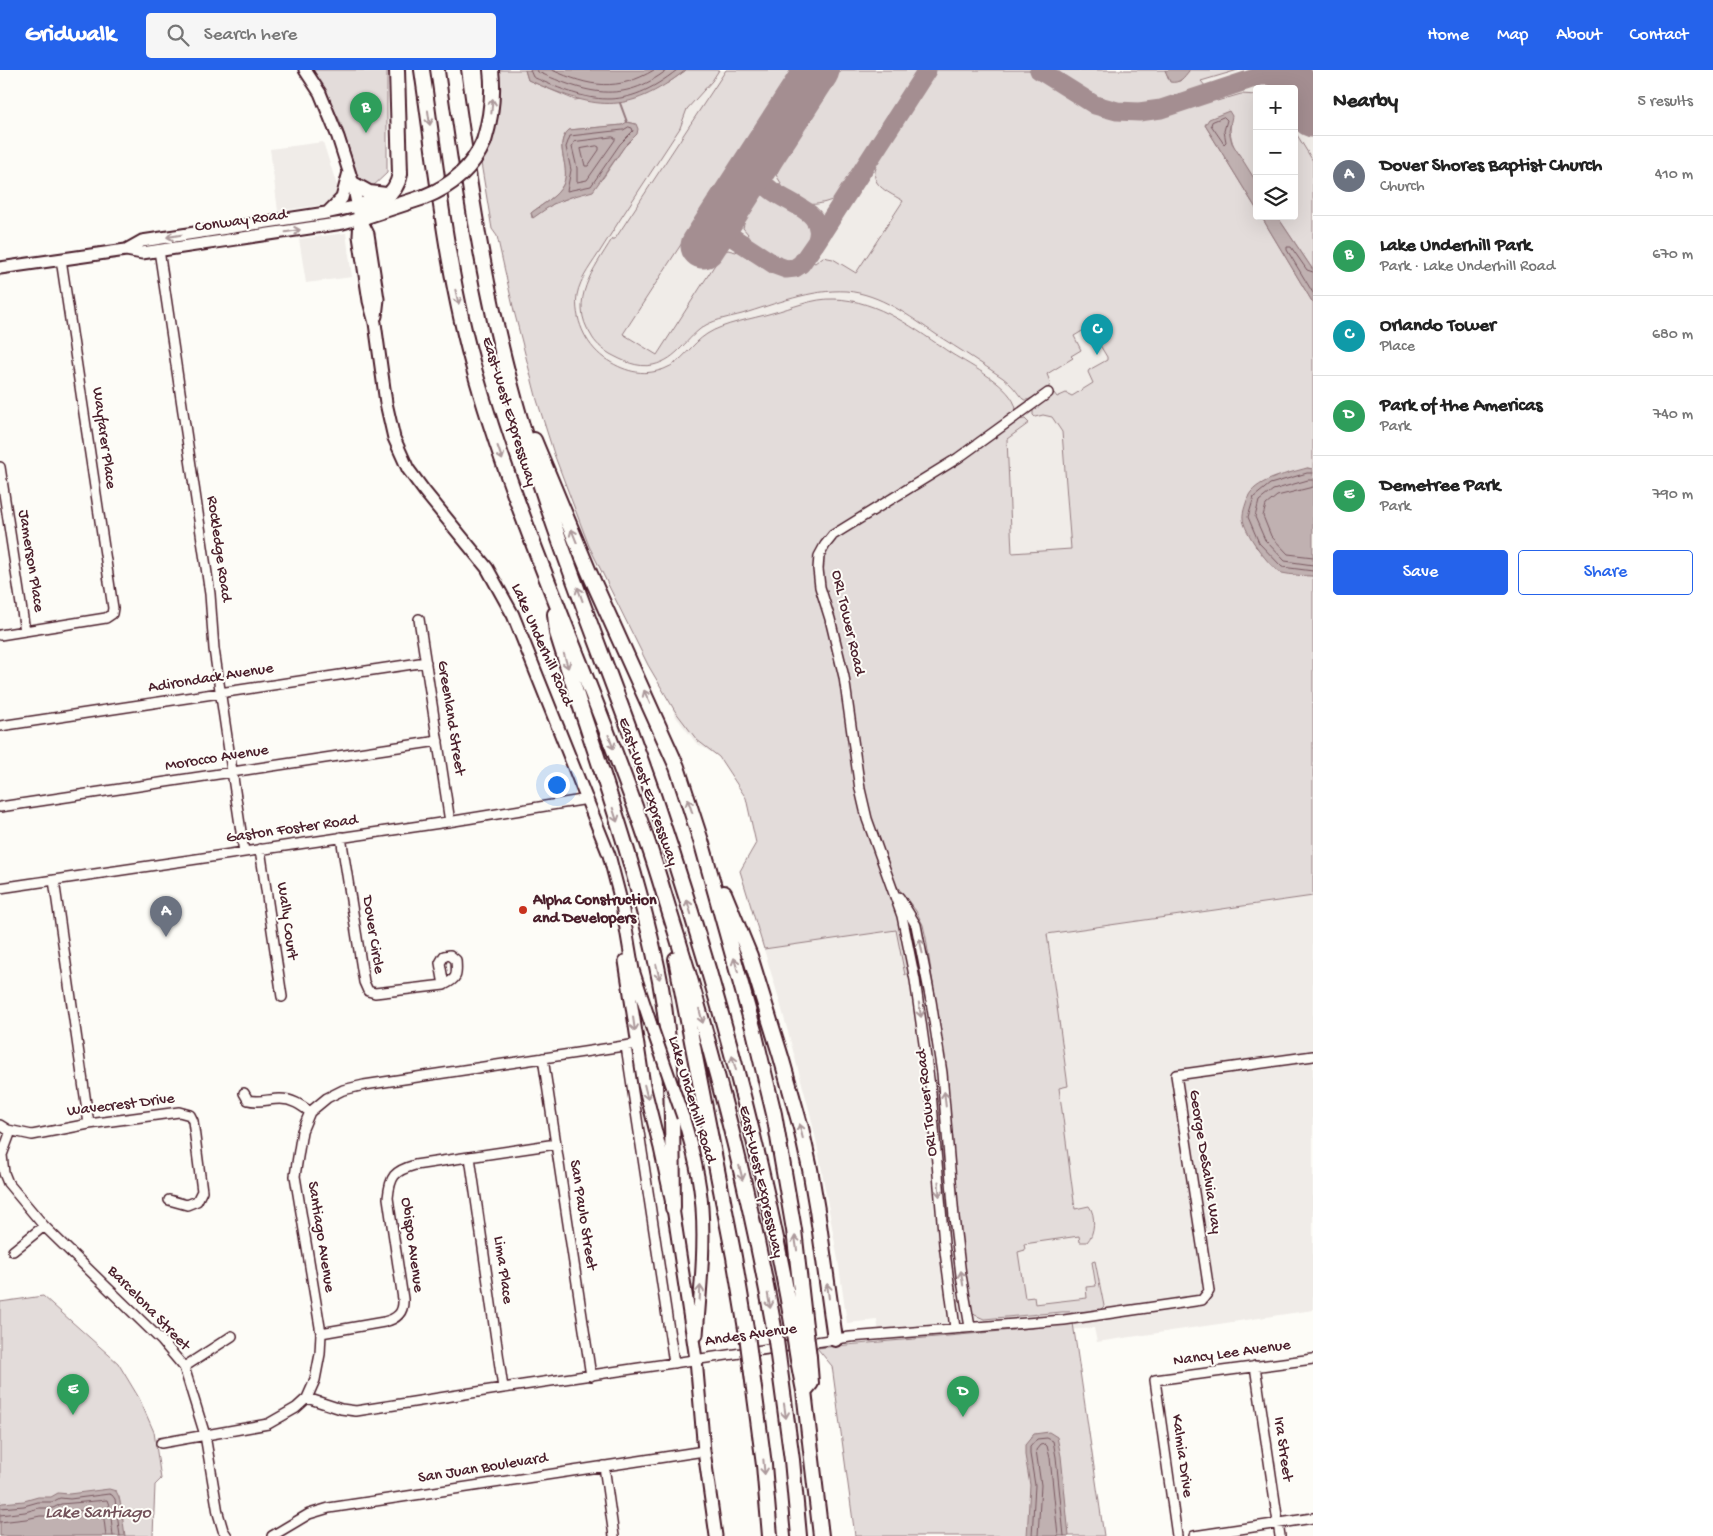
<!DOCTYPE html>
<html lang="en">
<head>
<meta charset="utf-8">
<style>
  body { margin:0; font-family:"Gochi Hand",sans-serif; background:#f6f6f6; color:#222 }
  .controls { position:absolute; right:15px; top:15px; display:grid; overflow:hidden; border-radius:5px; box-shadow:0 5px 20px #0002 }
  .controls button { width:45px; height:45px; display:grid; place-items:center; padding:0; border:0; border-bottom:1px solid #e0e0e0; background:#fff; color:#222; font:25px sans-serif }
  .you { position:absolute; left:556px; top:714px; width:18px; height:18px; margin:-12px; border:4px solid #fff; border-radius:50%; background:#1a73e8; box-shadow:0 0 0 8px #1a73e833 }
  .badge { display:grid; place-items:center; width:32px; height:32px; border-radius:50%; background:#2563eb; color:#fff; font-size:16px; font-weight:700 }
  .pin { position:absolute; translate:-50% -41px; filter:drop-shadow(0 1px 2px #0008) }
  .pin::after { content:''; position:absolute; top:26px; width:18px; height:15px; background:inherit; clip-path:polygon(0 0,100% 0,50% 100%) }
  .list { margin:0; padding:0; list-style:none }
  h2 { display:flex; justify-content:space-between; align-items:center; height:65px; margin:0; padding:0 20px; font-size:21px }
  h2 small { font-size:16px; font-weight:400; color:#767676 }
  .list li { display:grid; grid-template-columns:32px 1fr auto; gap:15px; align-items:center; box-sizing:border-box; height:80px; padding:0 20px; border-top:1px solid #e0e0e0 }
  .list b { display:block; font-size:19px; white-space:nowrap }
  .list p { margin:0; font-size:16px; white-space:nowrap; color:#767676 }
  .list em { font-size:16px; font-style:normal; color:#767676 }
  .actions { display:flex; gap:10px; padding:15px 20px }
  .actions a { flex:1; padding:11px 0; border:1px solid #2563eb; border-radius:5px; text-align:center; font-size:18px; color:#2563eb }
  .actions .main { background:#2563eb; color:#fff }
  .icon { flex:none; width:28px; height:28px; fill:none; stroke:currentColor; stroke-width:2; stroke-linecap:round; stroke-linejoin:round }
  .map { position:relative; flex:none; width:1313px; height:1466px; overflow:hidden }
  header { display:flex; align-items:center; gap:30px; box-sizing:border-box; height:70px; padding:0 25px; background:#2563eb; color:#fff }
  header strong { font-size:24px }
  nav { display:flex; gap:28px; margin-inline-start:auto; font-size:18px }
  .search { width:350px; height:45px; background:#f6f6f6; display:flex; align-items:center; gap:12px; box-sizing:border-box; padding:0 18px; border-radius:5px; color:#767676; font-size:19px }
  main { display:flex }
  aside { flex:1; background:#fff }
  .map>svg:first-child { display:block }
</style>
</head>
<body>
<header>
<strong>Gridwalk</strong>
<div class="search"><svg class="icon" aria-label="search" viewBox="0 0 24 24"><circle cx="10" cy="10" r="6"/><path d="M15 15l6 6"/></svg>Search here</div>
<nav><a>Home</a><a>Map</a><a>About</a><a>Contact</a></nav>
</header>
<main>
<div class="map">
<svg width="1313" height="1466" viewBox="0 0 1313 1466">
  <rect width="100%" height="100%" fill="#fdfcf7"/>
  <filter id="ink" filterUnits="userSpaceOnUse"><feTurbulence type="fractalNoise" baseFrequency=".02" numOctaves="2"/><feDisplacementMap in="SourceGraphic" scale="10" xChannelSelector="R" yChannelSelector="G"/><feConvolveMatrix kernelMatrix="1 2 1 2 8 2 1 2 1" color-interpolation-filters="sRGB"/></filter>
  <g filter="url(#ink)">
    <!-- built -->
    <path fill="#f0ece8" fill-rule="evenodd" d="M519 0H1313V1240L1097 1272 1094 1258 881 1275 877 1250 847 1253 838 1190 817 1074 810 1043 779 929 740 801 756 773 746 728 719 687 696 673 676 647 654 593 589 476 548 359ZM1257 19H1294V146H1257Z
      M323 72 339 122 335 128 328 134 278 141 270 79Z
      M346 163 352 207 306 213 299 169Z"/>
    <!-- green -->
    <path fill="#e3dcda" stroke="#967e82" fill-rule="evenodd" d="M313 0H387V103L370 119 359 110 340 51Z
      M498 0H525L528 10 575 30 668 13 686 0H719L712 11 687 39 680 58C654 98 627 138 602 178 593 193 580 208 577 225 574 248 585 274 604 288 623 301 642 307 664 299 683 292 691 274 707 264 724 253 752 249 772 243 792 238 813 228 834 229 879 230 916 260 952 284 970 295 1013 317 1016 339L1015 342 949 388 832 462 817 483 837 589 856 714 898 841 909 896 908 903 905 905 896 860 764 879 740 801 756 773 746 728 719 687 697 670 675 641 648 595 589 476 554 384 537 330 514 241 497 166 492 159 481 93 491 70ZM623 55 637 64 624 77 603 108 571 127 553 134 532 148 531 143C541 135 557 127 563 115 572 96 552 74 569 60Z
      M726 0H794L623 264 657 285 723 182 728 180 736 182 739 179C762 194 788 220 811 191L815 193 823 187 833 189 856 203 903 131C891 123 869 116 876 98L872 96 934 0H1029L1091 39 1108 45 1129 48 1152 46 1214 27 1217 31 1241 24 1257 25V113C1246 96 1226 74 1231 53L1205 55 1257 140V146H1261L1313 233V399L1307 398 1255 476 1281 502 1313 506V826L1047 864 1068 1016 1059 1018 1075 1139 1089 1136C1096 1145 1095 1164 1087 1172H1080L1079 1166 1024 1174 1025 1180 1018 1182 1025 1228 1034 1227 1035 1234 1087 1228 1086 1217 1096 1216 1092 1192 1095 1191 1104 1236 1099 1241 1062 1242 984 1249 975 1245 971 1241 959 1158 945 994 926 868 923 855 916 841 896 815 871 746 864 720 846 598 822 505 824 487 828 478 839 465 1016 350 1025 349 1029 353 1007 369 1012 483 1071 479 1062 362 1052 347 1043 345 1035 347 1033 345V339L1054 323 1057 327 1066 323 1072 326 1093 313 1088 302 1089 300 1107 290V287L1089 257 1074 266 1081 280 1071 286 1073 288 1047 304 1050 312 1049 317C1015 341 1029 328 1003 308 981 293 959 279 937 265 909 246 881 224 846 221 811 219 775 234 742 244 731 247 717 249 706 255 686 267 679 289 653 295 637 298 623 291 610 284 602 279 595 273 591 265 568 231 594 199 612 169H615Z
      M841 0H921L840 124C836 129 832 130 826 132 803 139 797 129 779 117L781 113 776 105 786 85Z
      M1051 0H1165L1170 11H1180L1189 0H1238L1201 11 1206 17C1169 29 1131 46 1094 27 1079 19 1065 9 1051 0Z
      M1294 60 1313 91V200L1277 146H1294Z
      M760 125H766L772 127C782 133 804 144 811 153 819 165 800 195 785 193 774 191 755 175 745 168L748 164 743 158 746 146Z
      M43 1226 118 1293 139 1328 154 1362 161 1409 155 1415 153 1466H0V1232Z
      M1073 1253 1104 1466H855L832 1296 817 1278C903 1269 988 1264 1073 1253Z"/>
    <!-- water -->
    <path fill="#c0b1b1" stroke="#91777b" d="M525 0H686C625 47 595 39 528 10Z
      M1165 0H1189V1C1184 7 1180 14 1170 12Z
      M1229 41 1232 46 1229 61 1232 73 1257 113V140L1205 55 1209 49Z
      M627 52 636 54 638 59 637 64 624 77 593 121 571 127 553 134 533 148 531 143C541 135 557 127 563 115 572 96 552 75 569 60L622 55Z
      M1261 146H1277L1313 200V233Z
      M1307 398 1313 399V506C1304 506 1291 505 1282 503 1270 499 1243 461 1243 448 1242 443 1247 430 1249 425 1258 409 1290 403 1307 398Z
      M1049 1362 1057 1367 1061 1386 1069 1466H1027L1030 1415 1025 1385V1375L1034 1364Z
      M109 1419 116 1421 119 1427 121 1436 125 1466H0V1435L2 1433 24 1431 38 1427H51L58 1423 69 1424Z"/>
    <g fill="none" stroke-linecap="round" stroke-linejoin="round">
      <!-- shore -->
      <path stroke="#795961" stroke-width="1" d="M530 0 533 7C591 33 624 42 677 0
        M537 0 538 2C586 23 622 35 667 0
        M552 0C590 17 617 22 654 0
        M1224 47 1227 50 1224 61 1226 72 1224 74 1211 55 1212 52Z
        M629 57 632 58 633 61 620 74 591 116 567 121 571 100 566 77 570 66 623 60Z
        M613 67 615 68V70L587 110 577 112V98L572 77 574 72Z
        M597 76 599 77V80L588 96H585L581 79Z
        M1313 202 1307 200 1291 177H1287V180L1313 223
        M1313 403H1307L1270 414 1254 427 1248 447 1259 473 1282 497 1313 501
        M1313 410H1308L1273 420 1259 431 1255 447 1265 470 1285 491 1313 495
        M1313 417 1277 426 1266 435 1263 446 1271 466 1288 484 1313 487
        M0 1438 24 1436 38 1432H52L60 1428 70 1429 109 1424 112 1425 115 1429 120 1466
        M0 1445 25 1442 39 1438H53L61 1434 107 1430 110 1438 113 1466
        M0 1452 26 1449 40 1446H54L63 1442 101 1439 103 1441 106 1466
        M1032 1466 1035 1415 1030 1384V1377L1037 1369 1047 1368 1053 1371 1056 1387 1064 1466
        M1038 1466 1041 1415 1036 1380 1040 1375 1045 1374 1047 1376 1050 1388 1058 1466"/>
      <!-- stream -->
      <path stroke="#91777b" stroke-width="2" d="M620 33 627 52"/>
      <!-- taxiway -->
      <path stroke="#a48e91" stroke-width="19" d="M1039 0 1095 35 1117 41 1139 42 1161 39 1279 0
        M1264 6C1288 1 1299 25 1311 42
        M762 86C760 92 758 98 760 105 768 134 832 134 816 173
        M732 132C727 144 723 155 732 167L775 195 786 199 795 198 801 194 817 171 927 0"/>
      <!-- runway -->
      <path stroke="#a48e91" stroke-width="45" d="M1285 0 1313 45
        M703 176 817 0"/>
      <defs>
        <path id="minor" d="M159 180 210 524 214 579 244 782
          M0 397 25 561
          M419 549 450 752
          M0 565 106 548 112 544 113 538 61 189
          M0 656 426 592
          M0 737 438 671
          M341 767 364 912 368 921 375 923 444 915C458 908 457 905 456 890L450 885 444 886 440 893 444 915
          M260 779 282 927
          M54 810 89 1054
          M0 818 454 751 588 729
          M899 827 916 855 931 931 942 1003 954 1147 961 1205 970 1257
          M626 976 674 1293
          M543 988 591 1306
          M244 1023 248 1030C259 1033 269 1029 280 1029 292 1029 301 1035 310 1042
          M0 1055 8 1060 32 1065 89 1054 179 1042 190 1045 193 1051 202 1121 197 1131 187 1135 169 1130
          M11 1061 2 1085 4 1103 8 1113 44 1156 162 1271 184 1297 205 1365 218 1443 223 1460 227 1466
          M470 1087 503 1318
          M13 1181 44 1156
          M955 1258 944 1174 931 1023 915 910 902 846 867 749 860 719 844 607 830 549 820 517 818 499 819 486 825 475 833 465 958 388 1048 323
          M321 1263 384 1252C397 1249 404 1243 403 1229L388 1128C390 1106 394 1101 415 1095L556 1074
          M1255 1296 1280 1466
          M184 1297 232 1266
          M307 1328 341 1339 356 1341 503 1318 850 1267 1064 1250 1202 1230 1209 1221 1208 1214 1176 1005 1313 986
          M161 1373 268 1354 296 1338 307 1328 315 1310 320 1284 321 1263 295 1106 302 1061 310 1042 327 1028 343 1020 364 1015 637 974
          M604 1396 614 1466
          M272 1466 309 1444 329 1438 704 1381
          M1177 1466 1155 1310 1313 1289
          M1194 1466 1313 1448"/>
        <path id="major" d="M305 0 320 23 338 67 353 114 360 148 368 164 378 229 376 246
          M328 142 342 128 349 102
          M360 148 359 166 369 231 375 253 386 333 394 368 408 399 425 422 487 498 513 545 609 785 622 835 633 900 651 955
          M126 180 142 171 326 143 358 136
          M0 198 126 180 142 183 343 153 360 148
          M625 891 644 1015 660 1078 673 1138 681 1191 696 1289 704 1381 716 1466
          M683 1047C692 1076 700 1107 702 1138 705 1180 700 1223 697 1265"/>
        <path id="highway" d="M422 0C437 102 447 206 476 306 521 463 592 610 645 765 657 798 666 832 677 866 717 996 751 1129 775 1263
          M453 0C468 107 483 212 511 316 548 456 606 589 653 725 712 899 762 1077 793 1258
          M484 71C491 48 494 25 491 0
          M353 114 369 123 386 125
          M358 136C380 131 395 128 400 104L397 0
          M360 148 424 127
          M534 370 589 502 677 697 702 774 754 961 774 1044 794 1160 805 1256
          M555 544 557 563 568 598C601 701 639 804 660 911 674 986 672 1063 673 1138
          M724 823 750 886 781 987 801 1058 810 1099 817 1140 835 1269
          M676 889 734 1187 747 1265
          M798 1290 804 1321 821 1466
          M779 1293 792 1390 799 1466
          M751 1296 764 1395 770 1466
          M806 1319 811 1313 809 1287"/>
      </defs>
      <!-- minor casing -->
      <use href="#minor" stroke="#4a1f2b" stroke-width="12"/>
      <!-- major casing -->
      <use href="#major" stroke="#4a1f2b" stroke-width="15"/>
      <!-- highway casing -->
      <use href="#highway" stroke="#4a1f2b" stroke-width="18"/>
      <!-- minor -->
      <use href="#minor" stroke="#fdfcf7" stroke-width="9"/>
      <!-- major -->
      <use href="#major" stroke="#fdfcf7" stroke-width="11"/>
      <!-- highway -->
      <use href="#highway" stroke="#fdfcf7" stroke-width="14"/>
      <defs>
        <path id="major-bridge" d="M651 955 683 1047"/>
        <path id="highway-bridge" d="M424 127C452 116 472 99 484 71
          M805 1256 809 1287
          M793 1258 798 1290
          M775 1263 779 1293
          M747 1265 751 1296"/>
      </defs>
      <!-- major-bridge casing -->
      <use href="#major-bridge" stroke="#4a1f2b" stroke-width="15" stroke-linecap="butt"/>
      <!-- highway-bridge casing -->
      <use href="#highway-bridge" stroke="#4a1f2b" stroke-width="18" stroke-linecap="butt"/>
      <!-- major-bridge -->
      <use href="#major-bridge" stroke="#fdfcf7" stroke-width="11"/>
      <!-- highway-bridge -->
      <use href="#highway-bridge" stroke="#fdfcf7" stroke-width="14"/>
    </g>
    <!-- one-way arrows -->
    <defs><path id="oneway-shaft" d="M-6 0H5M1.5-3L5.5 0L1.5 3" fill="none" stroke-width="1.6" stroke-linecap="round" stroke-linejoin="round" transform="scale(1.25)"/></defs>
    <g stroke="#ac999b">
      <use href="#oneway-shaft" transform="translate(492 36) rotate(-85)"/>
      <use href="#oneway-shaft" transform="translate(429 48) rotate(82)"/>
      <use href="#oneway-shaft" transform="translate(293 161) rotate(-9)"/>
      <use href="#oneway-shaft" transform="translate(174 166) rotate(171)"/>
      <use href="#oneway-shaft" transform="translate(457 227) rotate(77)"/>
      <use href="#oneway-shaft" transform="translate(500 383) rotate(71)"/>
      <use href="#oneway-shaft" transform="translate(574 466) rotate(-112)"/>
      <use href="#oneway-shaft" transform="translate(580 524) rotate(-110)"/>
      <use href="#oneway-shaft" transform="translate(566 591) rotate(73)"/>
      <use href="#oneway-shaft" transform="translate(647 627) rotate(-114)"/>
      <use href="#oneway-shaft" transform="translate(611 672) rotate(70)"/>
      <use href="#oneway-shaft" transform="translate(690 736) rotate(-109)"/>
      <use href="#oneway-shaft" transform="translate(615 745) rotate(72)"/>
      <use href="#oneway-shaft" transform="translate(689 837) rotate(-107)"/>
      <use href="#oneway-shaft" transform="translate(921 876) rotate(-102)"/>
      <use href="#oneway-shaft" transform="translate(736 895) rotate(-106)"/>
      <use href="#oneway-shaft" transform="translate(658 902) rotate(77)"/>
      <use href="#oneway-shaft" transform="translate(920 940) rotate(81)"/>
      <use href="#oneway-shaft" transform="translate(701 946) rotate(75)"/>
      <use href="#oneway-shaft" transform="translate(634 954) rotate(82)"/>
      <use href="#oneway-shaft" transform="translate(734 993) rotate(-105)"/>
      <use href="#oneway-shaft" transform="translate(646 1022) rotate(76)"/>
      <use href="#oneway-shaft" transform="translate(945 1029) rotate(-96)"/>
      <use href="#oneway-shaft" transform="translate(801 1061) rotate(-104)"/>
      <use href="#oneway-shaft" transform="translate(741 1103) rotate(76)"/>
      <use href="#oneway-shaft" transform="translate(939 1119) rotate(86)"/>
      <use href="#oneway-shaft" transform="translate(796 1173) rotate(-98)"/>
      <use href="#oneway-shaft" transform="translate(962 1208) rotate(-99)"/>
      <use href="#oneway-shaft" transform="translate(828 1221) rotate(-97)"/>
      <use href="#oneway-shaft" transform="translate(700 1223) rotate(-87)"/>
      <use href="#oneway-shaft" transform="translate(769 1231) rotate(80)"/>
      <use href="#oneway-shaft" transform="translate(785 1341) rotate(82)"/>
      <use href="#oneway-shaft" transform="translate(764 1397) rotate(85)"/>
    </g>
  </g>
  <!-- markers -->
  <circle fill="#c8321e" stroke="#fdfcf7" stroke-width="2" cx="523" cy="840" r="5"/>
  <g text-anchor="middle" dominant-baseline="central" stroke-width="4" stroke-linejoin="round" paint-order="stroke">
    <!-- street labels -->
    <g font-size="16" fill="#4a1f2b" stroke="#fdfcf7">
      <text transform="translate(241 152) rotate(-8)">Conway Road</text>
      <text transform="translate(508 342) rotate(73)">East-West Expressway</text>
      <text transform="translate(103 368) rotate(82)">Wayfarer Place</text>
      <text transform="translate(218 479) rotate(82)">Rockledge Road</text>
      <text transform="translate(30 491) rotate(81)">Jamerson Place</text>
      <text transform="translate(847 553) rotate(77)">ORL Tower Road</text>
      <text transform="translate(541 575) rotate(66)">Lake Underhill Road</text>
      <text transform="translate(211 609) rotate(-9)">Adirondack Avenue</text>
      <text transform="translate(450 648) rotate(81)">Greenland Street</text>
      <text transform="translate(217 689) rotate(-9)">Morocco Avenue</text>
      <text transform="translate(647 722) rotate(71)">East-West Expressway</text>
      <text transform="translate(292 760) rotate(-8)">Gaston Foster Road</text>
      <text transform="translate(286 851) rotate(82)">Wally Court</text>
      <text transform="translate(372 865) rotate(81)">Dover Circle</text>
      <text transform="translate(691 1030) rotate(73)">Lake Underhill Road</text>
      <text transform="translate(928 1033) rotate(-96)">ORL Tower Road</text>
      <text transform="translate(121 1036) rotate(-7)">Wavecrest Drive</text>
      <text transform="translate(1204 1092) rotate(81)">George DeSalvia Way</text>
      <text transform="translate(760 1112) rotate(77)">East-West Expressway</text>
      <text transform="translate(582 1145) rotate(81)">San Paulo Street</text>
      <text transform="translate(320 1167) rotate(81)">Santiago Avenue</text>
      <text transform="translate(411 1175) rotate(82)">Obispo Avenue</text>
      <text transform="translate(502 1200) rotate(82)">Lima Place</text>
      <text transform="translate(148 1239) rotate(46)">Barcelona Street</text>
      <text transform="translate(751 1266) rotate(-8)">Andes Avenue</text>
      <text transform="translate(1232 1284) rotate(-8)">Nancy Lee Avenue</text>
      <text transform="translate(1282 1379) rotate(82)">Ira Street</text>
      <text transform="translate(1181 1386) rotate(82)">Kalmia Drive</text>
      <text transform="translate(483 1399) rotate(-9)">San Juan Boulevard</text>
    </g>
    <!-- poi labels -->
    <g font-size="16" font-weight="bold" fill="#4a1f2b" stroke="#fdfcf7" text-anchor="start">
      <text x="533" y="831">Alpha Construction<tspan x="533" dy="18">and Developers</tspan></text>
    </g>
    <!-- water labels -->
    <g font-size="18" font-style="italic" fill="#73525a" stroke="#fdfcf7">
      <text x="98" y="1443">Lake Santiago</text>
    </g>
  </g>
</svg>
<div class="controls">
<button>+</button>
<button>−</button>
<button><svg class="icon" aria-label="layers" viewBox="0 0 24 24"><path d="M12 4l9 5-9 5-9-5zM3 14l9 5 9-5"/></svg></button>
</div>
<div class="you"></div>
<div class="pin badge" style="left:166px;top:867px;background:#6b7280">A</div>
<div class="pin badge" style="left:366px;top:63px;background:#2e9e5b">B</div>
<div class="pin badge" style="left:1097px;top:285px;background:#0f9aa8">C</div>
<div class="pin badge" style="left:963px;top:1347px;background:#2e9e5b">D</div>
<div class="pin badge" style="left:73px;top:1345px;background:#2e9e5b">E</div>
</div>
<aside>
<h2>Nearby<small>5 results</small></h2>
<ul class="list">
<li><span class="badge" style="background:#6b7280">A</span><div><b>Dover Shores Baptist Church</b><p>Church</p></div><em>410 m</em></li>
<li><span class="badge" style="background:#2e9e5b">B</span><div><b>Lake Underhill Park</b><p>Park · Lake Underhill Road</p></div><em>670 m</em></li>
<li><span class="badge" style="background:#0f9aa8">C</span><div><b>Orlando Tower</b><p>Place</p></div><em>680 m</em></li>
<li><span class="badge" style="background:#2e9e5b">D</span><div><b>Park of the Americas</b><p>Park</p></div><em>740 m</em></li>
<li><span class="badge" style="background:#2e9e5b">E</span><div><b>Demetree Park</b><p>Park</p></div><em>790 m</em></li>
</ul>
<div class="actions"><a class="main">Save</a><a>Share</a></div>
</aside>
</main>
</body>
</html>
